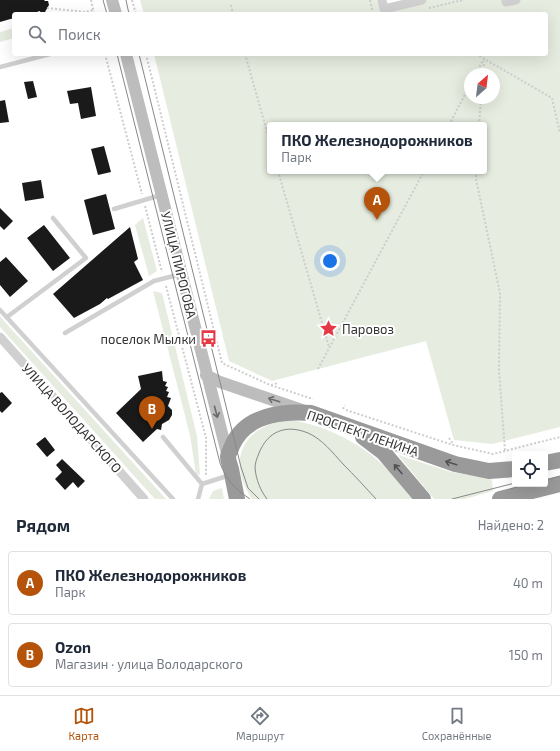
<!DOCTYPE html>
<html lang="ru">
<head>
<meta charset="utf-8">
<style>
  body { margin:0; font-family:"Exo 2",sans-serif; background:#f2f2f3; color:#1f2937 }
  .controls { position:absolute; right:12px; bottom:12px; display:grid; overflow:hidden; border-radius:4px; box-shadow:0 4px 16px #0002 }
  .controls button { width:36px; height:36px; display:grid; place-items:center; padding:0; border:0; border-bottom:1px solid #e0e1e3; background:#fff; color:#1f2937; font:20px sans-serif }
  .compass { position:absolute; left:464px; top:68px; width:36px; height:36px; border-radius:50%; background:#fff; box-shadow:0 4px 16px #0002; rotate:28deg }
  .you { position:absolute; left:330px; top:261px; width:14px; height:14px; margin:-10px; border:3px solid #fff; border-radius:50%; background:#1a73e8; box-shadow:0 0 0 6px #1a73e833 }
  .badge { display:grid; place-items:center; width:26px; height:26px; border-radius:50%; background:#b45309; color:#fff; font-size:13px; font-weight:700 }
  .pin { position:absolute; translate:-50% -33px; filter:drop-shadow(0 1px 2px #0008) }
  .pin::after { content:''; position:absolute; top:21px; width:14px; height:12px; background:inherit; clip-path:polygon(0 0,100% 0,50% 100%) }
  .popup { position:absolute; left:267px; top:122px; width:220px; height:52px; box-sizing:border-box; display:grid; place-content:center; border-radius:4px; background:#fff; filter:drop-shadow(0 1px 3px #0005); font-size:13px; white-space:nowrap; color:#747a83 }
  .popup b { font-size:15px; color:#1f2937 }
  .popup::after { content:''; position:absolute; left:50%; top:100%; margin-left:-8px; border:8px solid transparent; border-top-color:#fff }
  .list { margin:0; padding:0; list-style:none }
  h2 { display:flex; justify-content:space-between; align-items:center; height:52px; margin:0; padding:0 16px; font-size:17px }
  h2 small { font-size:13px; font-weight:400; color:#747a83 }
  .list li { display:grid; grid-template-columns:26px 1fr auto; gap:12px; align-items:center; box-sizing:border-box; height:64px; margin:0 8px 8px; padding:0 8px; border:1px solid #e0e1e3; border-radius:4px }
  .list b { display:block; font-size:15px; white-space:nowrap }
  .list p { margin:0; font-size:13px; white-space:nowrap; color:#747a83 }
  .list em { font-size:13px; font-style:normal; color:#747a83 }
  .icon { flex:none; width:22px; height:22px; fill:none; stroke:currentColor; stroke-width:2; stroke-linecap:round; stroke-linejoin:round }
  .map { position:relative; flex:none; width:560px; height:499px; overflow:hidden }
  .search { position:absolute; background:#fff; box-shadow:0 4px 16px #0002; left:12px; right:12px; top:12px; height:44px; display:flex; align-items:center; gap:10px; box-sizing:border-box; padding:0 14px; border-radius:4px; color:#747a83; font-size:15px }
  .sheet { height:196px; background:#fff }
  nav { display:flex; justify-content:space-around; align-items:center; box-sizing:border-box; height:56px; border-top:1px solid #e0e1e3; background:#fff; font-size:11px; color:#747a83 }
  nav a { display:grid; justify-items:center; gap:2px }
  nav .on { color:#b45309 }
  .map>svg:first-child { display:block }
</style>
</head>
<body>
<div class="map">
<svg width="560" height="499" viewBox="0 0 560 499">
  <rect width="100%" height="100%" fill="#fff"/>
  <!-- green -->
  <path fill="#e6ecdf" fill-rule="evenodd" d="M140 0H382L384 8 422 0H560V427L492 444 454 440 426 341 272 381 229 361 154 54H546V14H144ZM470 74H494V98H470ZM270 125H484V171H270Z
    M14 28V38L0 42V32Z
    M143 218 157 271 149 276 135 225Z
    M153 291 162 293 197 436 200 475 196 474 190 435Z
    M0 316 5 322 166 499H155L0 327Z
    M286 420C319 422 359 442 383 465 395 475 404 488 415 499H252C227 462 241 428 286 420Z
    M398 455 451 472 489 478 492 480 493 491 465 499H434Z
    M222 488 224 499H209L213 491Z"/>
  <!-- building -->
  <path fill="#1a1a1a" d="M0 0H44L45 1H48L49 5 45 12 41 14 40 11 30 14H14V18L0 22Z
    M33 81 37 97 28 99 24 82Z
    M91 87 96 116 81 119 78 103 70 104 67 91Z
    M5 100 9 122 0 123V101Z
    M104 146 111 172 98 175 91 149Z
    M41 180 44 198 25 201 22 183Z
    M106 194 115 229 93 235 84 200Z
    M0 208 13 221 4 230 0 226Z
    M44 225 70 258 53 271 27 238Z
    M130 227 138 259 134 262 143 280 108 299 107 298 100 304 74 318 53 294Z
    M6 257 28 281 10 297 0 285V262Z
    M162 371 163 381 167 382 165 386 168 387 166 391 169 392 167 397 171 398 168 406 172 410V415L169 420 162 424 161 430 157 429 143 442 116 413 141 389 138 376Z
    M2 392 12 403 2 413 0 411V393Z
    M45 437 55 450 47 457 36 444Z
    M62 459 85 481 78 488 73 482 65 490 55 479 62 472 56 465Z"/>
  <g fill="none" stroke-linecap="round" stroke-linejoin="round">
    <!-- path -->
    <path stroke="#cdcdcd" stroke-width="2" stroke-dasharray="2 2" stroke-linecap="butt" d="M91 0 94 14
      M132 0 136 14
      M370 0 373 14
      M231 5 233 14
      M47 8 86 12 93 10
      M429 8 463 0
      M105 54 142 194
      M146 54 222 363 270 385 313 399
      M245 54 270 142
      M476 54 552 98 560 133
      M476 74 486 54
      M483 74 484 61
      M449 125 470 85
      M479 125 481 98
      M278 171 329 347
      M476 171V179L500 293 499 370 505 451
      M145 206 162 272
      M166 286 206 438V476
      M318 369 424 171
      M271 385 278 383
      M343 409 345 405
      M346 410 453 445 493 454 560 437
      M449 438 453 444"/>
    <!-- lane -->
    <path stroke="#d0d0d0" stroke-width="4.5" d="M0 67 50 54
      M114 209 161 195
      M0 310 173 499
      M7 317 86 258 53 218
      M65 333 154 281 181 274
      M163 437 202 484
      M198 499 202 484 230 475"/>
    <!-- street -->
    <path stroke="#d0d0d0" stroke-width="9" d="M382 0 384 9 422 0
      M506 0V2L516 0
      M0 337 144 499"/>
    <!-- secondary -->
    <path stroke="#bdbdbd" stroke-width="12" d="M112 0 116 14
      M126 54 228 457
      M206 375 220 382 302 410"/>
    <!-- highway -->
    <path stroke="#9a9a9a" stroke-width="16" d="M363 437 384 453 423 499
      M545 463 560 460
      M237 499C235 489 233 479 231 469 230 465 228 461 228 457 228 454 231 449 232 446 245 415 282 411 311 413L455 464 489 471 515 469
      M500 499 560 484"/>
    <!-- tram -->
    <path stroke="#888" stroke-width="1" d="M103 0 107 14
      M126 0 129 14
      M117 54 220 463C227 481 234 488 250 499
      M139 54 241 467 248 488 259 499
      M545 480 560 476
      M510 489 529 484
      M267 499C260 490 256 479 255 468 255 463 257 458 259 453 268 431 286 424 308 433 322 439 333 453 343 464 354 475 365 487 376 499
      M452 499 515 483"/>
  </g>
  <!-- one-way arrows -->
  <defs><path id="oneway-shaft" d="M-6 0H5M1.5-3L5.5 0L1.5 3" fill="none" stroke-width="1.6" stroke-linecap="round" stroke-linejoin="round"/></defs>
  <g stroke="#6a6a6a">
    <use href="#oneway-shaft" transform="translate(274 400) rotate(-162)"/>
    <use href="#oneway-shaft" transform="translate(216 412) rotate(75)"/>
  </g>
  <g stroke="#525252">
    <use href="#oneway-shaft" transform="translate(451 463) rotate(-163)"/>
    <use href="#oneway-shaft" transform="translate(398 469) rotate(-130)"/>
  </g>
  <!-- icons -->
  <defs>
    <symbol id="sight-bare" viewBox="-9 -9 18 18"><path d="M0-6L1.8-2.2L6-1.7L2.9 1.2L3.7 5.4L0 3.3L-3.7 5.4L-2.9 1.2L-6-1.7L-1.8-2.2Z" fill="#e63946" stroke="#fff" stroke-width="2.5" paint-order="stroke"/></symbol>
    <symbol id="bus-bare" viewBox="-9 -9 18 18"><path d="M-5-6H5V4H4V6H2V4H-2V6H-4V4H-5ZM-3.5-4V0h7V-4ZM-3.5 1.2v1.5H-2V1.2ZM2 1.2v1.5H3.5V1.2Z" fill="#e63946" stroke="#fff" stroke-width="2.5" paint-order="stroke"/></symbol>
  </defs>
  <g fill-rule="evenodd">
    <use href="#sight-bare" x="316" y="316" width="25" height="25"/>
    <use href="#bus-bare" x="196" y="326" width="25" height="25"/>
  </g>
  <g text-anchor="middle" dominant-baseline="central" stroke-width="4" stroke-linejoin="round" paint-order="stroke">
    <!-- street labels -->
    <g font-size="13" fill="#333" stroke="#fff">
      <text transform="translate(179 265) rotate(76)">УЛИЦА ПИРОГОВА</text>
      <text transform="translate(72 418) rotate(48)">УЛИЦА ВОЛОДАРСКОГО</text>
      <text transform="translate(363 433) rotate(19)">ПРОСПЕКТ ЛЕНИНА</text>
    </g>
    <!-- poi labels -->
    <g font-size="13" fill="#333" stroke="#fff" text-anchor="start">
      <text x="342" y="329">Паровоз</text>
      <text x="196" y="339" text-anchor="end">поселок Мылки</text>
    </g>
  </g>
</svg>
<div class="controls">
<button><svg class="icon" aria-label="locate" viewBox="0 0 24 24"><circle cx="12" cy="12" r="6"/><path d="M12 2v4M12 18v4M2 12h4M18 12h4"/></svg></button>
</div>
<svg class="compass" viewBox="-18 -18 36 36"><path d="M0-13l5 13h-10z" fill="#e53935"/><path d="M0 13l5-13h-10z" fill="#747a83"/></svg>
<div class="you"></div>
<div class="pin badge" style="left:377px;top:220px">A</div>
<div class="popup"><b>ПКО Железнодорожников</b>Парк</div>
<div class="pin badge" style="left:152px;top:429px">B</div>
<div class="search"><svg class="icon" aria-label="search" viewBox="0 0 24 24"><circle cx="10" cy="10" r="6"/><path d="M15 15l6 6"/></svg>Поиск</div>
</div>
<section class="sheet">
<h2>Рядом<small>Найдено: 2</small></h2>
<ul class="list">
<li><span class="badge">A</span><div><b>ПКО Железнодорожников</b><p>Парк</p></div><em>40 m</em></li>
<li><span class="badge">B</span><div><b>Ozon</b><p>Магазин · улица Володарского</p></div><em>150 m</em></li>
</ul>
</section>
<nav>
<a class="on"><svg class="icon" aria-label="map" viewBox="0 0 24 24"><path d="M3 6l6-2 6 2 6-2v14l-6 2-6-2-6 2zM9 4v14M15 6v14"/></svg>Карта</a>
<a><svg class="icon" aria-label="directions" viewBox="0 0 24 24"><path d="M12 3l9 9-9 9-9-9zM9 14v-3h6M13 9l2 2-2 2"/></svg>Маршрут</a>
<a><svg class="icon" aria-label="saved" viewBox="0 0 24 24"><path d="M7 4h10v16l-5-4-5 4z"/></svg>Сохранённые</a>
</nav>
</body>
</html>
